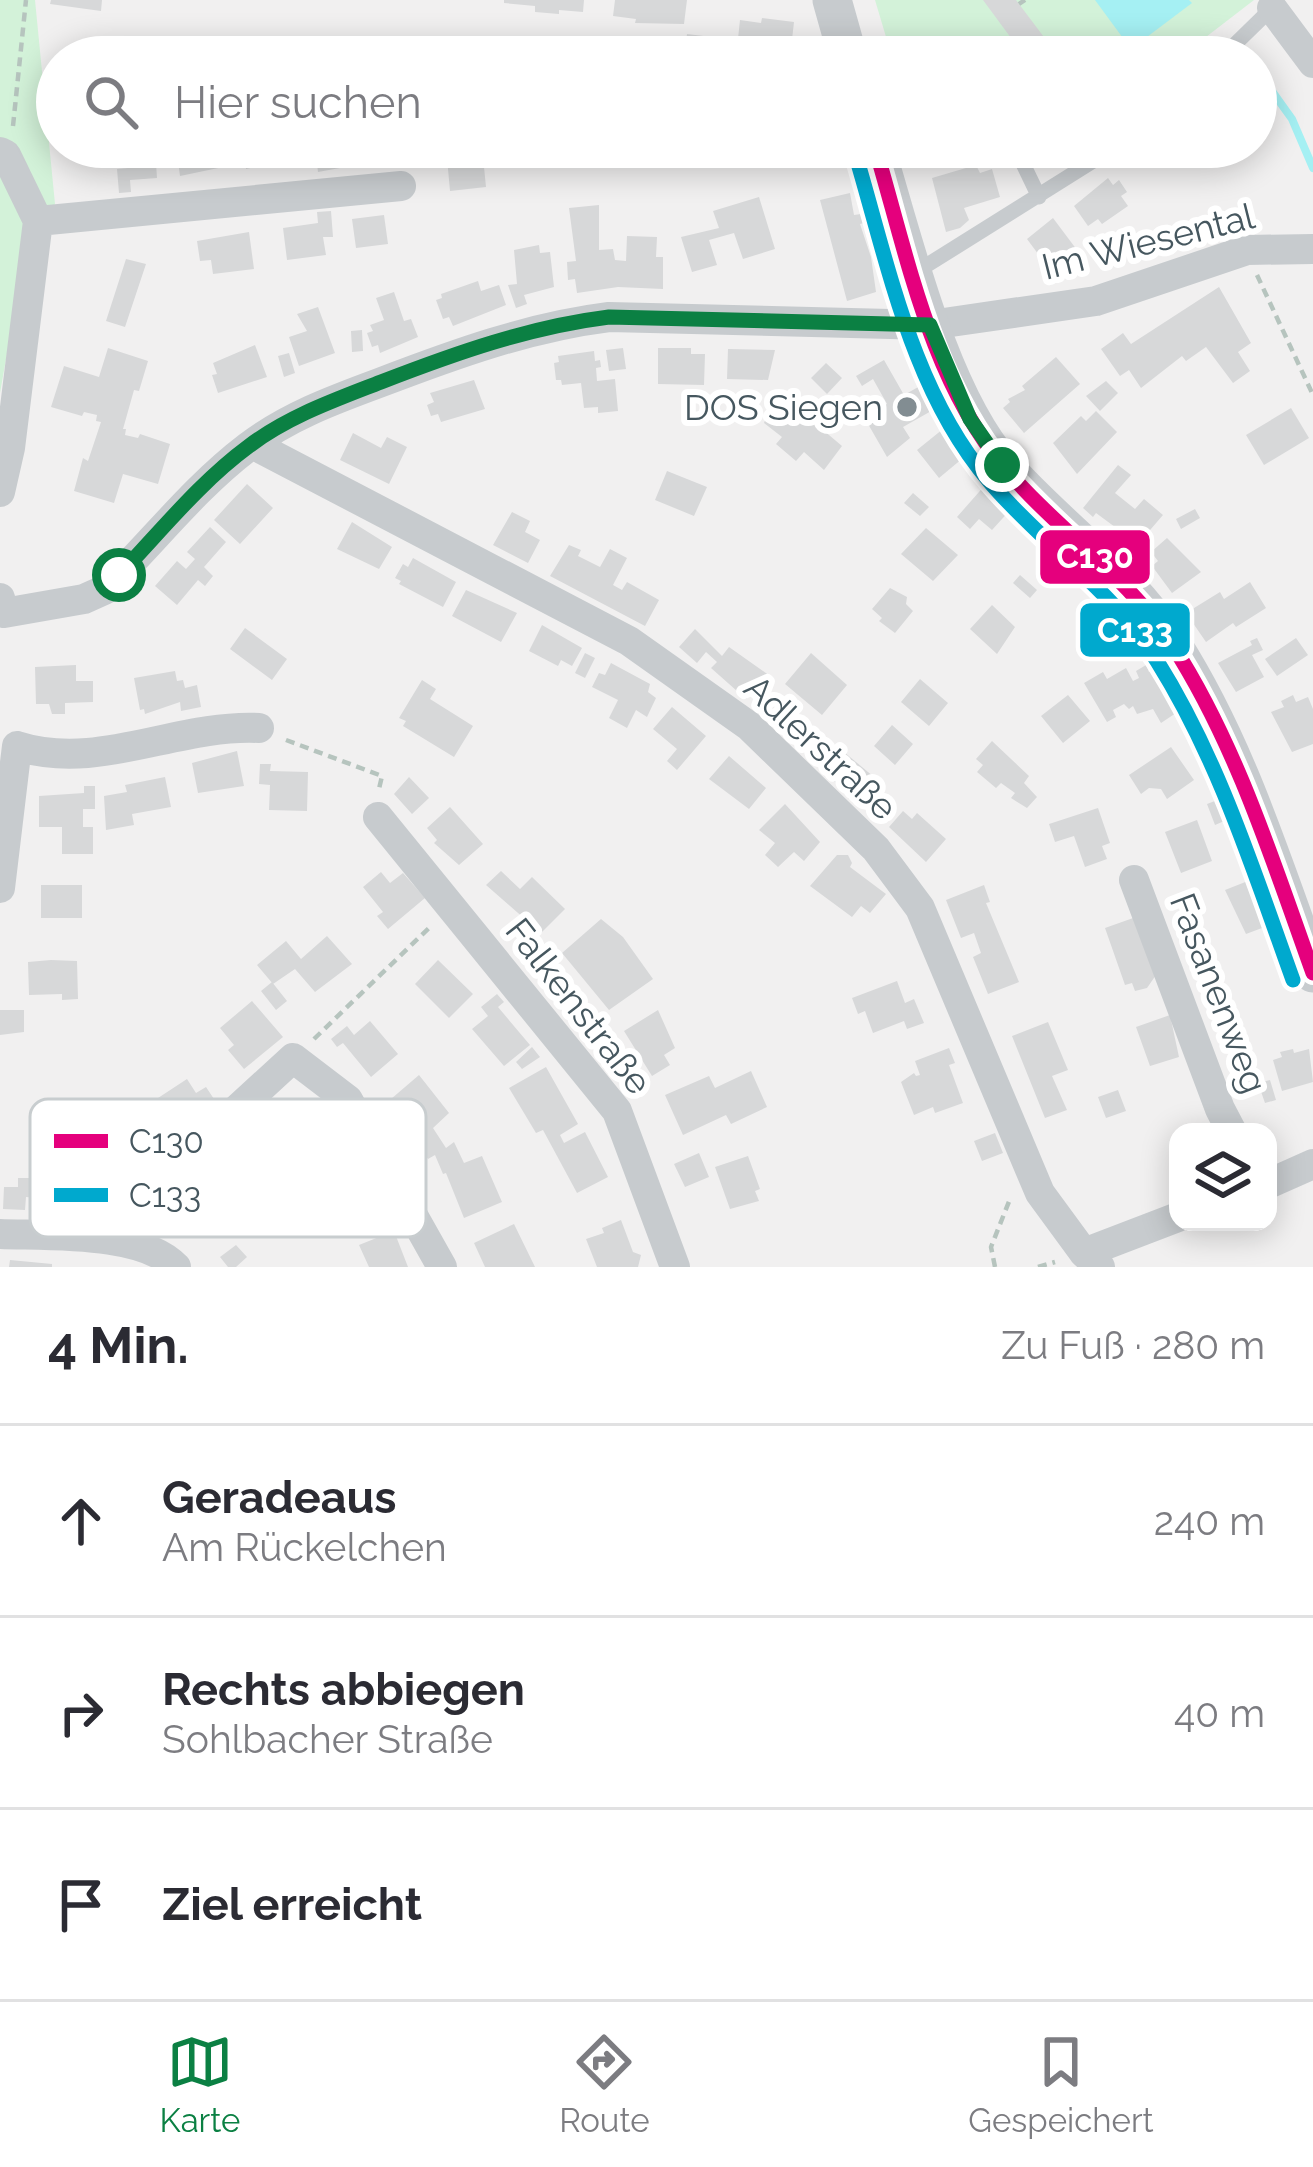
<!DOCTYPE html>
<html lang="de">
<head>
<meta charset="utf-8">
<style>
  body { margin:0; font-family:Raleway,sans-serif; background:#f7f7f7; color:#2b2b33 }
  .controls { position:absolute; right:36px; bottom:36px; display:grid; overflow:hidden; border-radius:24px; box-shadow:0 6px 30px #0003 }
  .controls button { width:108px; height:108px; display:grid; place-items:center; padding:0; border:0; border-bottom:3px solid #e1e1e2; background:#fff; color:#2b2b33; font:60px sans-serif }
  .stop { position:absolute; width:36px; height:36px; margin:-27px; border:9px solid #0b8043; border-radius:50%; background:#fff }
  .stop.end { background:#0b8043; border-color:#fff; box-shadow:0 3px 12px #0008 }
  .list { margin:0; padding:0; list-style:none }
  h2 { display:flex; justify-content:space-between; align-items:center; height:156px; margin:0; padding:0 48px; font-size:51px }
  h2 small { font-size:39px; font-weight:400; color:#7c7c81 }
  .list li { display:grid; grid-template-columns:78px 1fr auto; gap:36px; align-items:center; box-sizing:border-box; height:192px; padding:0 48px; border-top:3px solid #e1e1e2 }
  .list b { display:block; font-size:45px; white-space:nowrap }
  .list p { margin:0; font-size:39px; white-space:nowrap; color:#7c7c81 }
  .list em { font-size:39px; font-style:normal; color:#7c7c81 }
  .icon { flex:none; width:66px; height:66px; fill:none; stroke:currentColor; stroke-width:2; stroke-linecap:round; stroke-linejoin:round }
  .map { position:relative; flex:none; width:1313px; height:1267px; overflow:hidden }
  .search { position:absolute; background:#fff; box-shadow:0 6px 30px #0003; left:36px; right:36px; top:36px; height:132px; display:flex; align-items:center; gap:30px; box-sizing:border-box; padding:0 42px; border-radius:66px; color:#7c7c81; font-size:45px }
  .sheet { height:732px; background:#fff }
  nav { display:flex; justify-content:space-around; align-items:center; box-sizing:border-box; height:168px; border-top:3px solid #e1e1e2; background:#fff; font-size:33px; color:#7c7c81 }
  nav a { display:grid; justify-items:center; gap:6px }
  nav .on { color:#0b8043 }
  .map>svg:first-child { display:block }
</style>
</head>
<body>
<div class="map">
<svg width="1313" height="1267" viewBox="0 0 1313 1267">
  <rect width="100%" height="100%" fill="#f1f0f0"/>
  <!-- green -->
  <path fill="#d3f2d9" d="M0 0H35L55 204 25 252 0 393Z
    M875 0H1254L1180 57H892Z"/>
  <!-- water -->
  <path fill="#a5f0f3" d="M1095 0H1189L1192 3 1131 49Z"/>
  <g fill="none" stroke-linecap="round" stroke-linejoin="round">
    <!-- stream -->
    <path stroke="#a5f0f3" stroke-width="8" d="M1256 69 1292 119 1313 168"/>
  </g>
  <!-- building -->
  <path fill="#d7d8d9" d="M51 0H102L101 11 50 4Z
    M504 0H584L583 12 559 10V14L535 12V6L504 3Z
    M615 0H687L684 24 635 23 636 19 613 16Z
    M983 0H1016L1059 57H1025Z
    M762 18 794 22 790 57H736L740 20 761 23Z
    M687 34 712 37 710 52 685 49Z
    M126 147H155L157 178 130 180 131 192 119 193 117 169 128 168Z
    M176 147H226L228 166 180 176Z
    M243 147H293L294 158 246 169Z
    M315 147H337L340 168 318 172Z
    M446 147H482L486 187 450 191Z
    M782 147H824V148L786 160Z
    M976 165 980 173 992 169 1000 197 964 208 969 220 960 228 946 232 932 178Z
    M1108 178 1113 185 1119 180 1127 192 1121 196 1128 206 1102 224 1098 219 1088 226 1074 206Z
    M850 193 854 215 861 214 864 223 860 224 871 257 876 292 847 301 820 200Z
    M759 197 775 249 743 259 734 233 709 240 717 265 692 272 681 237 719 228 713 211Z
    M599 205V250L613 249 615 260 626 261 627 236 657 237 656 257H663V289L618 287 577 293 575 279 568 280 567 262 576 261 569 208Z
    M331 211 333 237H323L326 255 287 260 283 228 318 223 317 212Z
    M384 215 388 244 356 248 352 219Z
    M1053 218 1077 250 1050 270 1027 239Z
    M249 232 254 269 213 274 211 260 200 261 197 241Z
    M539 245 540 253 550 252 554 287 524 295 527 304 516 308 508 285 517 284 514 250Z
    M126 259 146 264 125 327 106 321Z
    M478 281 481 291 499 285 506 305 453 326 449 317 443 319 436 300 442 298 441 294Z
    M1219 287 1251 343 1238 352 1250 371 1233 383 1206 347 1186 361 1182 356 1141 388 1129 370 1120 376 1101 349 1123 333 1131 344Z
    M394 292 404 321 411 319 418 337 380 353 378 345 372 347 367 333 373 331 370 325 384 320 376 298Z
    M318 307 335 353 299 366 289 337 307 331 297 314Z
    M362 330 363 351 352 352 351 331Z
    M255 345 267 377 218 393 212 375 217 374 213 363Z
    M108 348 148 361 139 391 134 390 123 429H126L125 435 138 438 140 434 170 444 158 484 123 474 114 503 74 491 83 458 88 461 101 422 96 421 97 415 84 412 82 416 51 407 64 366 99 377Z
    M623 348 626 369 609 371 606 350Z
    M658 348H691V354H705L704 385 658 384Z
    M728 349 775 350 768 380 727 379Z
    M594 351 595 361 600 360 601 367 596 368 597 381 615 379 618 411 598 413V407L584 408 581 383 562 385 561 380H556L554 363 559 362 558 356Z
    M289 353 295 373 284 377 278 356Z
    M1056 357 1080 384 1024 433 1003 408 1010 402 1008 399 1025 390 1022 386Z
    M884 360 904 395 920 386 933 410 903 427 910 438 887 457 864 417 887 404 873 379 862 386 856 376Z
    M826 363 842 378 827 394 811 378Z
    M474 380 485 409 441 422 438 414 431 416 427 405 434 402 430 393Z
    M1106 381 1118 393 1100 411 1086 396Z
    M772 403 801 416 803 413 842 446 824 470 804 452 796 461 776 444 782 437 764 423Z
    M1291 408 1309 438 1264 465 1246 435Z
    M1096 411 1117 432 1077 474 1053 443 1081 416 1086 421Z
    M943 429 963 458 939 478 917 450Z
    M353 433 381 448 387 437 407 447 389 484 340 460Z
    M1118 465 1131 475 1115 493 1135 509 1144 499 1163 515 1138 544 1096 513 1093 517 1083 508Z
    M667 471 707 487 694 516 655 500Z
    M247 484 273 508 240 544 214 520Z
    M986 484 1012 508 992 530 979 519 970 529 957 517Z
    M913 493 929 507 920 516 904 503Z
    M1195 509 1200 518 1181 529 1176 519Z
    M512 512 530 521 525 532 540 540 528 563 493 545Z
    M352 522 392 547 379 569 337 549Z
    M210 527 226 542 204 567 213 576 205 586 198 580 177 605 155 586 177 561 186 569 195 559 187 552Z
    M926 528 958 555 933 581 901 554Z
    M1167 538 1201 572 1172 593 1152 566 1158 561 1151 552Z
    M569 545 581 550 578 556 600 567 610 549 627 558 613 585 622 590 627 582 659 600 645 626 550 576Z
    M413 558 456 582 443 607 399 584 401 581 395 578 403 564 408 567Z
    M1020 575 1037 590 1030 598 1013 583Z
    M1250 582 1266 608 1236 627 1233 623 1206 642 1186 613 1220 592 1224 599Z
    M890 588 907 597 906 604 913 611 895 633 879 621 882 618 872 609Z
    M466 590 517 613 501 642 452 616Z
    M992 605 1015 627 997 654 970 629Z
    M542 625 582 648 572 666 561 660 558 666 529 651Z
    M245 628 287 659 272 680 230 649Z
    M695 629 722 656 729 647 770 676 746 699 711 668 717 662 706 652 697 663 679 647Z
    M1257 638 1263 650 1252 655 1264 677 1236 692 1218 663 1252 645 1250 641Z
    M1296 638 1308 655 1277 676 1265 659Z
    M585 653 595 658 585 678 575 673Z
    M811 653 847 685 822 715 785 684Z
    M611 663 650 684 648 692 656 698 647 717 636 710 627 728 609 718 618 700 592 687 599 673 605 675Z
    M76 665V681H93V702L65 703V714H52L49 704H36L35 667Z
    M1146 665 1149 672 1159 666 1170 690 1175 691 1173 701 1179 711 1161 723 1153 709 1137 714 1133 706 1129 709 1124 704 1113 710 1116 717 1107 722 1084 683 1103 672 1107 679 1126 668 1133 681 1139 678 1136 671Z
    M175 671 177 681 183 680 185 688 197 685 201 707 181 711 180 702 145 714 144 709 140 710 134 678Z
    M920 679 948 703 929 726 901 702Z
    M422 680 436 689 430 699 473 726 454 757 403 726 406 721 399 718Z
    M1068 695 1090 721 1063 743 1041 716Z
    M1293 695 1296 702 1308 697 1313 709V744L1292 752 1271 712 1284 707 1281 701Z
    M672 707 706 736 677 770 667 761 677 749 653 729Z
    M892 725 913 744 895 765 874 746Z
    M992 741 1029 776 1024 783 1037 797 1027 808 1011 798 1015 793 1001 783 996 788 977 772 983 765 976 759Z
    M1171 747 1194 780 1167 799 1161 789 1149 788 1141 794 1129 775Z
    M237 751 244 786 198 793 192 763Z
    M844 752 880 782 862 804 825 774Z
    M729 756 766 788 749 809 709 779Z
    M260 764H271L270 771 308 772 307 811 269 810 270 785 259 784Z
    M165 777 171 807 132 814 134 825 106 830 104 796 127 792 125 785Z
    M409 777 429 798 412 814 394 794Z
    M84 786H95V809H83V827H93V854H62V827H39V796L84 793Z
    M1228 796 1236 816 1215 825 1207 804Z
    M785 804 820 842 804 861 794 852 778 867 765 855 775 843 759 830Z
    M450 807 483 844 459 865 434 843 437 840 427 828Z
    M1098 808 1110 843 1102 846 1107 859 1085 867 1074 836 1055 842 1049 824Z
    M903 811 912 819 917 813 946 839 926 862 889 827Z
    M1197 820 1212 861 1181 873 1165 832Z
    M837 855H848L852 863 850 867 886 894 870 913 861 906 852 917 810 886Z
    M501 871 520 889 532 877 565 909 541 933 486 885Z
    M381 872 390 883 403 873 425 898 388 929 377 916 383 912 363 887Z
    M1258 877 1273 924 1246 934 1225 890Z
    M41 885H82V918H41Z
    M984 885 990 902 986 903 1019 982 988 994 973 957 981 953 974 933 961 938 946 900Z
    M1136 917 1156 975 1147 988 1135 991 1132 983 1125 985 1105 928Z
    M601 919 623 937 653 979 609 1010 562 953Z
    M327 936 352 964 315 992 295 969 273 984 257 965 286 941 301 959Z
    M51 960 77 961 78 999 62 1000V994L29 995 28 962Z
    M438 960 473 994 449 1018 415 984Z
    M897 981 905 1003 914 999 924 1023 907 1029 904 1021 873 1033 865 1011 858 1014 852 998Z
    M272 982 287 1001 276 1010 261 991Z
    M497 994 504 1002 498 1007 530 1045 504 1066 472 1029 488 1016 481 1007Z
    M252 1001 283 1037 244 1069 228 1050 234 1045 220 1028Z
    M0 1010H24V1032L0 1035Z
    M658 1010 675 1048 664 1055 670 1065 652 1076 624 1031Z
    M1170 1015 1179 1057 1150 1066 1136 1027Z
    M370 1021 398 1054 371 1077 343 1043 337 1047 331 1039 347 1026 354 1035Z
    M1048 1022 1068 1070 1052 1076 1067 1110 1045 1118 1012 1036Z
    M532 1047 540 1057 522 1069 516 1062Z
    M949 1048 955 1063 949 1065 963 1103 935 1113 933 1107 914 1115 901 1082 914 1073 916 1076 920 1075 915 1061Z
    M1293 1049 1294 1053 1309 1049 1313 1082 1282 1091 1273 1060 1282 1057 1280 1052Z
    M546 1067 578 1124 560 1135 564 1143 585 1132 608 1177 577 1193 543 1130 536 1133 509 1088Z
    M751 1071 767 1107 731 1124 726 1115 683 1135 665 1095 709 1076 715 1088Z
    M419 1075 449 1113 433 1128 446 1148 454 1142 464 1163 482 1156 502 1202 464 1218 446 1173 443 1174 435 1155 428 1159 416 1141 422 1138 391 1099Z
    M187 1079 196 1093 206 1087 218 1105 208 1112 210 1115 195 1123 191 1118 153 1141 145 1128 139 1132 129 1117Z
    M1270 1080 1276 1100 1265 1103 1258 1083Z
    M1118 1090 1126 1111 1106 1118 1098 1097Z
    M995 1133 1003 1153 982 1161 974 1141Z
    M699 1153 709 1177 685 1187 674 1164Z
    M748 1156 760 1189 755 1191 759 1201 730 1209 715 1167Z
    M73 1159 96 1160 92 1210 62 1208 63 1200 26 1197 25 1210 3 1209 4 1187H18V1178H29V1166L45 1167V1162L72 1164Z
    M621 1220 633 1252 641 1255 638 1267H597L586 1239 604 1233 602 1228Z
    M514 1224 535 1267H485L474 1243Z
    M394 1231 408 1267H369L359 1245Z
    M236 1245 247 1257 236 1267H228L220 1257Z
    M10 1260 52 1264V1267H9Z"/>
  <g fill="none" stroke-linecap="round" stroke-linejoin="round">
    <!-- path -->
    <path stroke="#b6c4be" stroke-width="4.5" stroke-dasharray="9 6" stroke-linecap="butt" d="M1019 4 1025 0
      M13 126 26 0
      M1257 275 1313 395
      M286 740 382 776 378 793
      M314 1039 431 926
      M995 1267 991 1247 1010 1199
      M1038 1267 1055 1262"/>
    <!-- service -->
    <path stroke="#c7cbce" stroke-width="15" d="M1227 52 1272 8
      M1015 147 1039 197
      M916 272 1114 148"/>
    <!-- minor -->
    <path stroke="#c7cbce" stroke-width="30" d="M1272 8 1313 63
      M0 152 6 155 38 221 10 448 0 492
      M38 221 401 186
      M252 444 629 641 749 726 876 849 920 908 1040 1193 1084 1253
      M0 598 4 613 84 599 104 590C152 543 194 488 248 447 287 417 333 400 379 383 455 354 529 327 609 317L930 325 1096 301 1247 250 1313 249
      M378 817 617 1111 675 1267
      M1134 880 1220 1109 1232 1132
      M0 888 17 746C98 772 176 724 259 728
      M1268 1184 1313 1164
      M0 1234C47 1236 143 1231 176 1267
      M119 1241 159 1181 293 1058 348 1100 442 1267
      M1100 1267 1084 1253 1178 1217"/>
    <!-- tertiary -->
    <path stroke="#c7cbce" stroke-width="39" d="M832 0 848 57
      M875 147C904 241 939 394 1004 467 1059 529 1128 575 1173 646 1237 747 1272 862 1313 973"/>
    <defs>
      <path id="bus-1" d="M875 147C907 254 930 379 1004 467 1057 530 1128 576 1173 646 1237 746 1273 862 1313 973"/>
      <path id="bus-2" d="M855 153C888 263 912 391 989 481 1042 544 1113 590 1157 661 1219 760 1254 872 1293 980"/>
    </defs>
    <!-- bus-1 casing -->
    <use href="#bus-1" stroke="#fff" stroke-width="24"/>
    <!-- bus-2 casing -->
    <use href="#bus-2" stroke="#fff" stroke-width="24"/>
    <!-- bus-1 -->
    <use href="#bus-1" stroke="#e5007d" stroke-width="15"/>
    <!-- bus-2 -->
    <use href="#bus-2" stroke="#00a9ce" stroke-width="15"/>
  </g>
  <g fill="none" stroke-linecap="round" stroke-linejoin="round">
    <!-- route -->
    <path stroke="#0b8043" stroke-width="15" d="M119 575C161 531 200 482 249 446 289 416 335 400 381 382 456 353 529 327 609 317L930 325 970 419 1002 465"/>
  </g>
  <!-- markers -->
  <circle fill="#828d92" stroke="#fff" stroke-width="4.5" cx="907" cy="407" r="12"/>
  <g text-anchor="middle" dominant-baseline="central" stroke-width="12" stroke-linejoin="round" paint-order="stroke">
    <!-- street labels -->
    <g font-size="36" fill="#46575f" stroke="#fff">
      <text transform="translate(1148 241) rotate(-14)">Im Wiesental</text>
      <text transform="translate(821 747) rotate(43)">Adlerstraße</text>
      <text transform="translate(1219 993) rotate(69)">Fasanenweg</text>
      <text transform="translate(579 1006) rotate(52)">Falkenstraße</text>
    </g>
    <!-- poi labels -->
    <g font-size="36" fill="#46575f" stroke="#fff" text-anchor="end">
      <text x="883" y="407">DOS Siegen</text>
    </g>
  </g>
  <!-- legend -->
  <rect x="30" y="1099" width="396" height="138" rx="18" fill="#fff" stroke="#c8cdcf" stroke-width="3"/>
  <rect x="54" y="1134" width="54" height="14" fill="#e5007d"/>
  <rect x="54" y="1188" width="54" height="14" fill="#00a9ce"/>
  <g font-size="33" fill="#46575f">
    <text x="129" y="1153">C130</text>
    <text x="129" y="1207">C133</text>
  </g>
  <g stroke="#fff" stroke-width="4.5">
    <rect x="1038" y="528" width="114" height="58" rx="12" fill="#e5007d"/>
    <rect x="1078" y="601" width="114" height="58" rx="12" fill="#00a9ce"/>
  </g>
  <g font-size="33" text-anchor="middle" font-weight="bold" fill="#fff">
    <text x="1095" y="568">C130</text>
    <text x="1135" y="642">C133</text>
  </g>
</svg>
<div class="controls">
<button><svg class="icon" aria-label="layers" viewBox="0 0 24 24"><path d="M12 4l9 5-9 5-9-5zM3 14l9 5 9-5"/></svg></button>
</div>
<div class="stop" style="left:119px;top:575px"></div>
<div class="stop end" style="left:1002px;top:465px"></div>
<div class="search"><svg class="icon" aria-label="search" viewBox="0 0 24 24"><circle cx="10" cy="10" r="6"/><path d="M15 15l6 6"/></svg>Hier suchen</div>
</div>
<section class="sheet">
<h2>4 Min.<small>Zu Fuß · 280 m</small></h2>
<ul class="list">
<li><svg class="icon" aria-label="ahead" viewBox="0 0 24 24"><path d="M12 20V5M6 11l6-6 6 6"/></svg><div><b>Geradeaus</b><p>Am Rückelchen</p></div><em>240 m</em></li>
<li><svg class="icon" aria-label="right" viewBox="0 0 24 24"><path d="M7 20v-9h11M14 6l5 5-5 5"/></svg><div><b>Rechts abbiegen</b><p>Sohlbacher Straße</p></div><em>40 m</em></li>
<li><svg class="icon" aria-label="arrive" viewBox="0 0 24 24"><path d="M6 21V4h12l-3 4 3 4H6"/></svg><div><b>Ziel erreicht</b></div></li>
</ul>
</section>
<nav>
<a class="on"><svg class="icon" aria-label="map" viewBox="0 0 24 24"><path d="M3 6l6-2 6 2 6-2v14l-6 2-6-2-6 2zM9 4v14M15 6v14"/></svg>Karte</a>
<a><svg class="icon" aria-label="directions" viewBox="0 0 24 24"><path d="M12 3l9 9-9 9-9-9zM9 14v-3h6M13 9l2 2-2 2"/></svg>Route</a>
<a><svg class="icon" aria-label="saved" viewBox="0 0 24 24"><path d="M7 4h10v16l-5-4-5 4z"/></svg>Gespeichert</a>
</nav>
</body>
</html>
